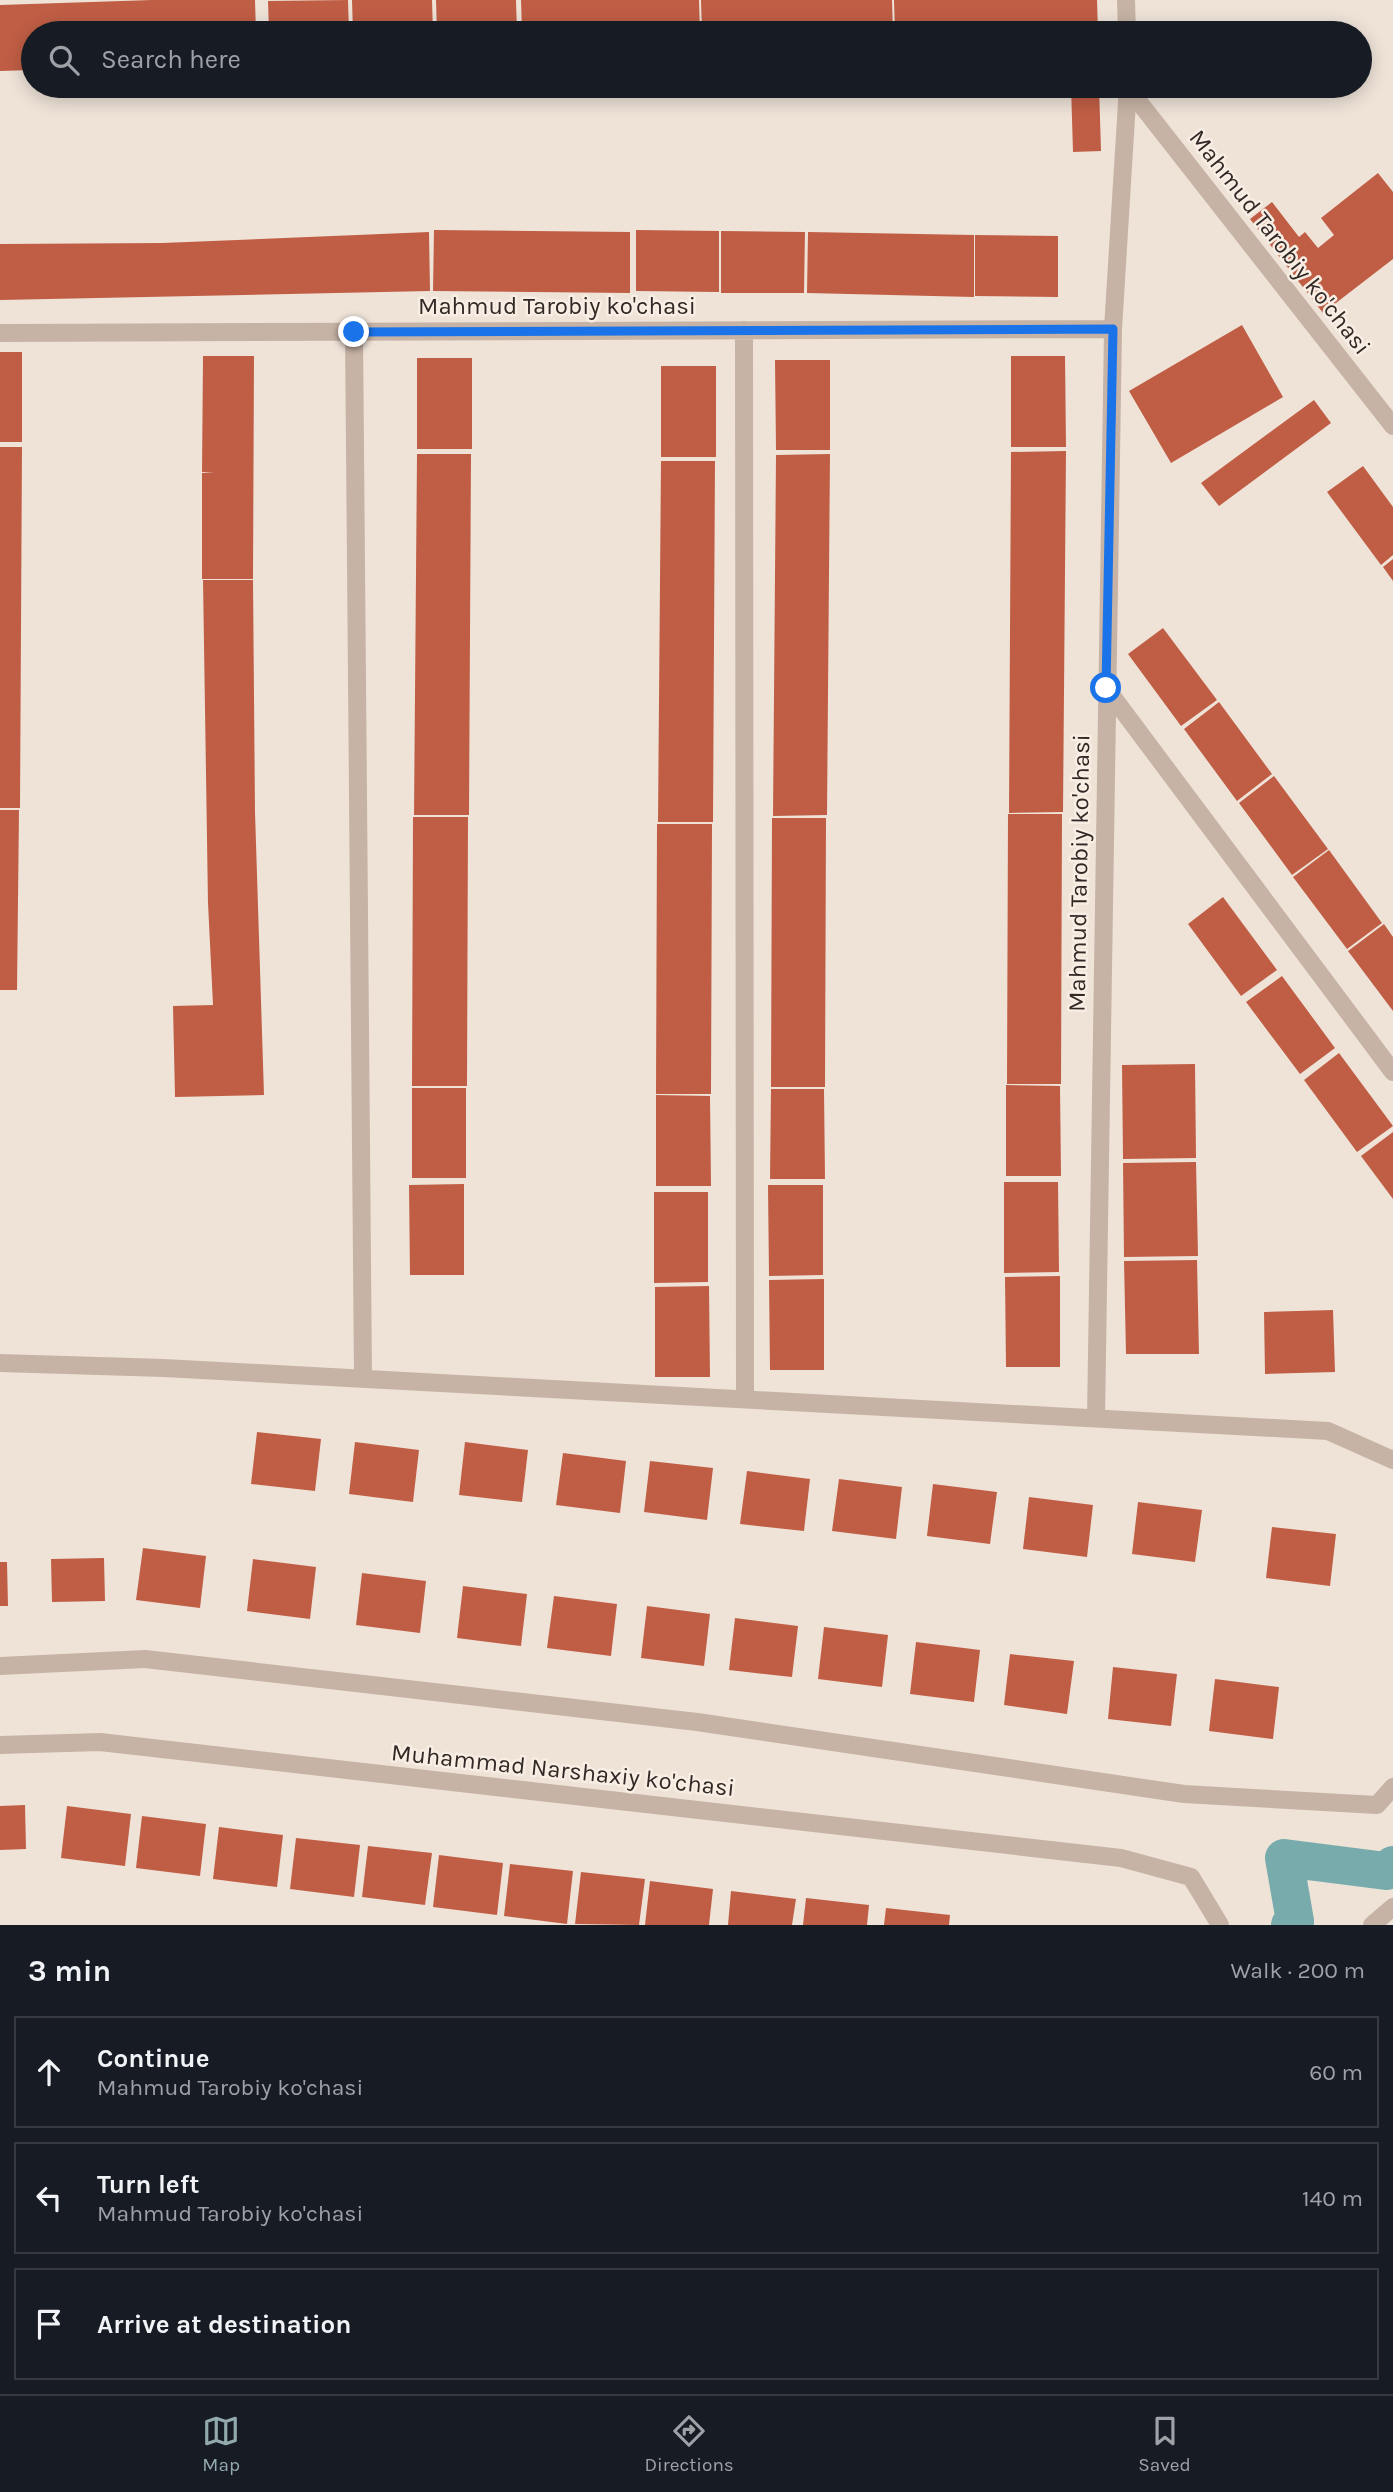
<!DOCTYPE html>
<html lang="en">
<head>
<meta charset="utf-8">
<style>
  body { margin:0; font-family:Karla,sans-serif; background:#20242c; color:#f1f3f6 }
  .stop { position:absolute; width:21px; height:21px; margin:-16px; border:5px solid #1a73e8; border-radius:50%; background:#fff }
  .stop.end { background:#1a73e8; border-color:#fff; box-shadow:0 2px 7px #0008 }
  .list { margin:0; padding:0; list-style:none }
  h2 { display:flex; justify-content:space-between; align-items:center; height:91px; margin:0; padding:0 28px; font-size:30px }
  h2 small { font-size:23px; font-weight:400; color:#9ea1a6 }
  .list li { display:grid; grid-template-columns:46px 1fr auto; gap:21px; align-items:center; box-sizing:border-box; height:112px; margin:0 14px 14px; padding:0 14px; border:2px solid #363941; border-radius:0px }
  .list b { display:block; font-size:26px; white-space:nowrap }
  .list p { margin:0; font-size:23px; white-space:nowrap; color:#9ea1a6 }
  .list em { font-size:23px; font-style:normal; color:#9ea1a6 }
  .icon { flex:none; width:38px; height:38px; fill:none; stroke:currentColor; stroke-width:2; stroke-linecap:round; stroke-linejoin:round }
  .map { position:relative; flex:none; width:1393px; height:1925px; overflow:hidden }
  .search { position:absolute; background:#171b24; box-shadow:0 4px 18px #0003; left:21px; right:21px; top:21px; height:77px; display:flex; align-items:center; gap:18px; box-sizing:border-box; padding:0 24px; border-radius:38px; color:#9ea1a6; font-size:26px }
  .sheet { height:469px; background:#171b24 }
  nav { display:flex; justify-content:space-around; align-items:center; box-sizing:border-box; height:98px; border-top:2px solid #363941; background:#171b24; font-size:19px; color:#9ea1a6 }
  nav a { display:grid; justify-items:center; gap:4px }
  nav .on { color:#92aaac }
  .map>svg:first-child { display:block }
</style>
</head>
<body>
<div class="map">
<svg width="1393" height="1925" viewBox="0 0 1393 1925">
  <rect width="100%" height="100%" fill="#efe3d8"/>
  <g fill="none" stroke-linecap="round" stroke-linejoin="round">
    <!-- canal -->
    <path stroke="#78abab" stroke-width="38" d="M1290 1925 1295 1921 1284 1858 1386 1871 1393 1865"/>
  </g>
  <!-- building -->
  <path fill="#c05e45" d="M152 0H255L256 33H33V70L0 71V5Z
    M348 0 349 33H269L268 1Z
    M352 0H432L433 33H353Z
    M436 0H516L517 33H437Z
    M521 0H699L700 33H522Z
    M701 0H892L893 33H702Z
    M894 0H1097L1098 33H895Z
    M1071 86H1099L1101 151 1073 152Z
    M1378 173 1393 192V259L1323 313 1250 219 1272 202 1299 237 1305 232 1318 248 1334 235 1321 218Z
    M434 230 630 232V293L433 291Z
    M636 230 719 231V292L636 291Z
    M721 231 805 232 804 293H721Z
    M429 232 430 291 0 300V244L162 243Z
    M808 232 974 235V297L807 293Z
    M975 235 1058 236V297L975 296Z
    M1242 325 1283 397 1171 463 1129 391Z
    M0 352H22V442H0Z
    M203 356H254L253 579H202V473H214L202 472Z
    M1011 356H1065L1066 447H1011Z
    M417 358H472V449H417Z
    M775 360H830V450H776Z
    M661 366H716V457H661Z
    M1314 400 1331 423 1219 506 1201 483Z
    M0 447H22L20 808H0Z
    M1066 451 1063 812 1009 813 1011 452Z
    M417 454H471L469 815H414Z
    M830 454 827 815 773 816 776 455Z
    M661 461H715L713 822H658Z
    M1363 466 1393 507V555L1381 565 1327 492Z
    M1393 559V581L1383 567Z
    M203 580H253L255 812 264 1095 175 1097 173 1006 213 1005 208 903Z
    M1163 628 1217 700 1181 726 1128 654Z
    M1219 702 1272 774 1237 801 1184 729Z
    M1274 776 1328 849 1292 875 1239 803Z
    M0 810H19L17 990H0Z
    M1008 814H1062L1061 1084H1007Z
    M413 817H468L467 1086H412Z
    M772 818H826L825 1087H771Z
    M657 824H712L711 1094H656Z
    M1329 850 1382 923 1347 949 1293 877Z
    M1223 897 1277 970 1241 996 1188 924Z
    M1384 924 1393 937V1011L1348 951Z
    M1282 976 1335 1048 1300 1074 1246 1002Z
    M1339 1053 1393 1126 1357 1152 1304 1080Z
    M1195 1064 1196 1158 1123 1159 1122 1065Z
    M1006 1085 1060 1086 1061 1176H1006Z
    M412 1088H466V1178H412Z
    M771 1089H824L825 1179H770Z
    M656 1095 710 1096 711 1186H656Z
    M1393 1132V1199L1361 1156Z
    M1196 1162 1198 1256 1124 1257 1123 1163Z
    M1004 1182H1058L1059 1272 1004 1273Z
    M464 1184V1275H410L409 1185Z
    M768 1185H823V1275L769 1276Z
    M654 1192H708V1282L654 1283Z
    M1197 1260 1199 1354H1126L1124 1261Z
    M1060 1276V1367H1006L1005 1277Z
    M824 1279V1370H770L769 1280Z
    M709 1286 710 1377H655V1287Z
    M1333 1310 1335 1372 1265 1374 1264 1312Z
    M257 1432 321 1439 315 1491 251 1484Z
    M355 1442 419 1450 413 1502 349 1494Z
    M465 1442 528 1450 522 1502 459 1495Z
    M563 1453 626 1461 620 1513 556 1505Z
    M650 1461 713 1468 707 1520 644 1512Z
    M747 1471 810 1479 804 1531 740 1524Z
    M839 1479 902 1487 896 1539 832 1531Z
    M933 1484 997 1492 990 1544 927 1536Z
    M1029 1497 1093 1505 1087 1557 1023 1549Z
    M1138 1502 1202 1510 1195 1562 1132 1554Z
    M1272 1527 1336 1534 1330 1586 1266 1578Z
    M143 1548 206 1556 200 1608 136 1600Z
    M104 1558 105 1601 52 1602 51 1559Z
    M253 1559 316 1567 310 1619 247 1611Z
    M0 1562H7L8 1606H0Z
    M362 1573 426 1581 420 1633 356 1625Z
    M463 1586 527 1594 521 1646 457 1638Z
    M554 1596 617 1604 611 1656 547 1648Z
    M647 1606 710 1614 704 1666 641 1658Z
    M735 1618 798 1626 792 1677 729 1670Z
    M824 1627 888 1635 882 1687 818 1679Z
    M916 1642 980 1650 974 1702 910 1694Z
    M1010 1654 1074 1661 1067 1714 1004 1705Z
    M1113 1667 1177 1674 1171 1726 1108 1719Z
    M1215 1679 1279 1687 1273 1739 1209 1731Z
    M25 1805 26 1849 0 1850V1806Z
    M67 1806 131 1814 125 1866 61 1858Z
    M142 1816 206 1824 200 1876 136 1868Z
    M219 1827 283 1835 277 1887 213 1879Z
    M296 1838 360 1845 354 1897 290 1889Z
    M368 1846 432 1853 425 1905 362 1897Z
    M439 1855 503 1863 497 1915 433 1907Z
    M510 1864 573 1871 567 1924 504 1916Z
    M581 1872 645 1879 639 1925 575 1924Z
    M650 1881 713 1889 709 1925H645Z
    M731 1891 796 1899 792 1925H728Z
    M806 1898 869 1905 867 1925H803Z
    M886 1908 950 1915 949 1925H884Z"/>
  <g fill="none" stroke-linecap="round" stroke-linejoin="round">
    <!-- minor -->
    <path stroke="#c6b3a5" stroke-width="18" d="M1126 0 1127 33
      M1128 88 1393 426
      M744 330 745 1399
      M354 332 363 1378
      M0 333 1113 329
      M1106 688 1393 1072
      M0 1363 164 1368 1328 1431 1393 1460
      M1096 1418 1113 329 1128 86
      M0 1666 145 1659 697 1722 1184 1794 1377 1805 1393 1787
      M0 1745 100 1742 1121 1858 1191 1877 1220 1925
      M1372 1925 1393 1907"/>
  </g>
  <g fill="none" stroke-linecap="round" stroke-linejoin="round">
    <!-- route -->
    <path stroke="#1a73e8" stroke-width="9" d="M354 332 1113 329 1106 688"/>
  </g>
  <g text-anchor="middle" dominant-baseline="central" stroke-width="5" stroke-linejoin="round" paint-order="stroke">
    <!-- street labels -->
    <g font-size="24" fill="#322926" stroke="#f8eee4">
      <text transform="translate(1280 242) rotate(52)">Mahmud Tarobiy ko'chasi</text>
      <text x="557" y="306">Mahmud Tarobiy ko'chasi</text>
      <text transform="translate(1079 873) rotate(-89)">Mahmud Tarobiy ko'chasi</text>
      <text transform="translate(563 1770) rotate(6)">Muhammad Narshaxiy ko'chasi</text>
    </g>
  </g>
</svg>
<div class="stop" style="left:1106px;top:688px"></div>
<div class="stop end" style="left:354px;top:332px"></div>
<div class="search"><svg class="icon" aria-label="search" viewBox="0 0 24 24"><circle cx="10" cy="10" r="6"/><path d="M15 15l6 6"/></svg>Search here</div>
</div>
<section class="sheet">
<h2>3 min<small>Walk · 200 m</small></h2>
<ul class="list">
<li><svg class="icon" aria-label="ahead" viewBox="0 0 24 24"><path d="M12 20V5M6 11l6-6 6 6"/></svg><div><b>Continue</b><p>Mahmud Tarobiy ko'chasi</p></div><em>60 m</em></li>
<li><svg class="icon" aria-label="left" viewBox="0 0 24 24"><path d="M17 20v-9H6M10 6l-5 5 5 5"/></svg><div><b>Turn left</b><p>Mahmud Tarobiy ko'chasi</p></div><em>140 m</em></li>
<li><svg class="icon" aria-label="arrive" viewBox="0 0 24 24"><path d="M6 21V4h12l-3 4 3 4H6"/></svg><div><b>Arrive at destination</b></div></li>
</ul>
</section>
<nav>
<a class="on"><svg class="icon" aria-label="map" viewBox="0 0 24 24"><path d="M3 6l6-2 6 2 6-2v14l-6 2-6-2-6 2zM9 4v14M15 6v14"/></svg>Map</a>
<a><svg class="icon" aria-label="directions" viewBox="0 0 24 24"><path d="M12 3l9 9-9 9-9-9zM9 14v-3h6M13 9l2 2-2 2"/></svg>Directions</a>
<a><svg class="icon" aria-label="saved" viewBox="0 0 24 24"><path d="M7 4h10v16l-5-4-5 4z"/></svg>Saved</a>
</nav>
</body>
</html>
